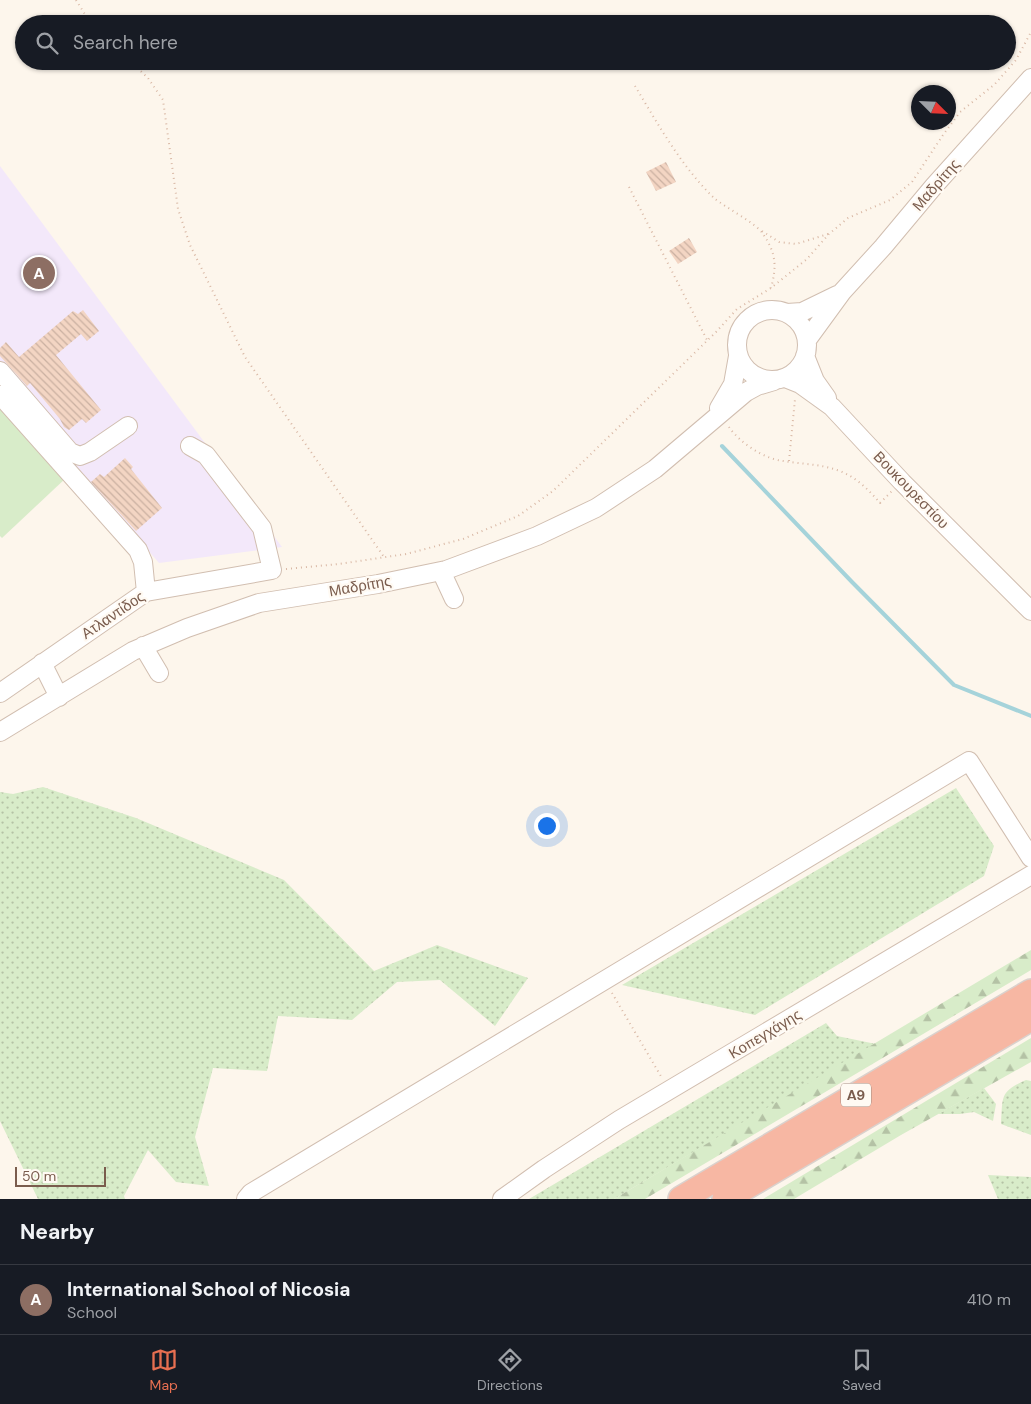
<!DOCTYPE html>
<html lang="en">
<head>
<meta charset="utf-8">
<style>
  body { margin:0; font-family:"DM Sans",sans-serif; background:#20242c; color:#f1f3f6 }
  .compass { position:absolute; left:911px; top:85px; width:45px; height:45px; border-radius:50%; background:#171b24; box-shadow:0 1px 4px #0004; rotate:114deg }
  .scale { position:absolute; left:15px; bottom:12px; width:91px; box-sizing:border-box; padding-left:5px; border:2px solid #7a5c4d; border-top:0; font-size:14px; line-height:18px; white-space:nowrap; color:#7a5c4d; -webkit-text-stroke:4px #fffaf3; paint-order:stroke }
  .you { position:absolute; left:546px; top:825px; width:18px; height:18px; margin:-12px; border:4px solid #fff; border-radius:50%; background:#1a73e8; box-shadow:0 0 0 8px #1a73e833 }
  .badge { display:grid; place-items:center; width:32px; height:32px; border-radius:50%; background:#e76f51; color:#fff; font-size:16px; font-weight:700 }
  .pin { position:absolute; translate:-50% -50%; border:2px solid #fff; box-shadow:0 1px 5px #0006 }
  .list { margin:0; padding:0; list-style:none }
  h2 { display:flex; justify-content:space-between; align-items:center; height:65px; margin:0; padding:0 20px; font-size:21px }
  h2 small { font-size:16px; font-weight:400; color:#9ea1a6 }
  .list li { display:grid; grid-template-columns:32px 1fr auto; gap:15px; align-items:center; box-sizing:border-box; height:70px; padding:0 20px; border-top:1px solid #363941 }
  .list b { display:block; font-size:19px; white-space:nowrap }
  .list p { margin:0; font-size:16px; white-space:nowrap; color:#9ea1a6 }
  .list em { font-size:16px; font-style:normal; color:#9ea1a6 }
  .icon { flex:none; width:28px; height:28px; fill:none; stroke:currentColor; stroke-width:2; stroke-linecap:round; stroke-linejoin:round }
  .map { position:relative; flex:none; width:1031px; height:1199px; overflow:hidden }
  .search { position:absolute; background:#171b24; box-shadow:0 1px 4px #0004; left:15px; right:15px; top:15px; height:55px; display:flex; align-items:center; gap:12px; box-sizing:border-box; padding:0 18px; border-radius:28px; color:#9ea1a6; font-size:19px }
  .sheet { height:135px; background:#171b24 }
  nav { display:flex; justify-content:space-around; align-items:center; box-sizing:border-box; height:70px; border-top:1px solid #363941; background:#171b24; font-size:14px; color:#9ea1a6 }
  nav a { display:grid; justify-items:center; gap:2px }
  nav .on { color:#e76f51 }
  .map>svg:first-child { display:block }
</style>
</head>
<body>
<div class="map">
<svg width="1031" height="1199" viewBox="0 0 1031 1199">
  <defs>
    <pattern id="grass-dots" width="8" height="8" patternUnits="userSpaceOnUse" patternTransform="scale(1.25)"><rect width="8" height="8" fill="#d8ecc9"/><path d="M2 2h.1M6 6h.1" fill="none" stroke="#b4c2a5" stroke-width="1.8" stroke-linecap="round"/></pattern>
    <pattern id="forest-firs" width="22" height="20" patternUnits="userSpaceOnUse" patternTransform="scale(1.25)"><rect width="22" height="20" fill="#d8ecc9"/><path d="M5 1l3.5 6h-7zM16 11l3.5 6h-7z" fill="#b4c2a5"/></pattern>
    <pattern id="building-back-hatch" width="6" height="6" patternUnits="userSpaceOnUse" patternTransform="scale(1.25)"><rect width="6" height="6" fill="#f3d5c3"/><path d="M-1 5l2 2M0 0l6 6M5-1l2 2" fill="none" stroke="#cab0a1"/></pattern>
  </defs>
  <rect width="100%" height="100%" fill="#fdf6ec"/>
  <!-- education -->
  <path fill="#f3e8fa" d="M0 166 282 547 159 563 0 379Z"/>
  <!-- grass -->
  <path fill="url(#grass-dots)" d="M43 787 136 818 284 880 374 971 437 945 528 978 495 1026 440 980 397 982 352 1020 278 1016 267 1071 213 1068 195 1137 209 1186 176 1182 148 1150 124 1196 125 1199H38L0 1121V792L13 794Z
    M956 788 994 846 984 876 755 1015 622 985Z
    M826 1023 837 1036 876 1044 614 1199H529Z
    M1026 1080 1031 1081V1135L1001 1124C1003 1097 999 1092 1026 1080Z
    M984 1088 996 1104 993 1121 974 1112 960 1114H938Z
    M988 1175 1031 1177V1199H998Z"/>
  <!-- forest -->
  <path fill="url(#forest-firs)" d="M1031 950V970L645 1199H614Z
    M1031 1038V1062L901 1135 794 1199H763Z"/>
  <!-- park -->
  <path fill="#d8ecc9" d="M0 407 67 477 2 538 0 536Z"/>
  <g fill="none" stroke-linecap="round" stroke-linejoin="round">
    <!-- stream -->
    <path stroke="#a5d3da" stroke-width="4" d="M722 446 852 582 954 685 1031 716"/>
  </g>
  <!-- building -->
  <path fill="url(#building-back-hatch)" d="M666 162 676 182 656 191 646 172Z
    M689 238 697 252 678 264 669 251Z
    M83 310 99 331 87 341 81 334 56 355 101 410 86 423 82 419 69 430 64 427 60 419 30 383 27 386 0 356V348L6 342 19 357 73 311 78 314Z
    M125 458 133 467 131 469 162 508 136 531 91 482 100 474 104 477Z"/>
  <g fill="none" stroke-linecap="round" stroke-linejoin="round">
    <defs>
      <path id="minor" d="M737 345a35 35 0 1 1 70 0a35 35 0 1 1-70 0Z
        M787 313 802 312 837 295
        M807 340 842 292 883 247 934 186 1031 78
        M805 356 815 381 827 398
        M0 371 70 452 80 456 90 452 128 426
        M785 378 800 384 832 407 902 482 1031 611
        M0 395 138 550 143 562 146 592
        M719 408 733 384 738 356
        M441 571 454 599
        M143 646 159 673
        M42 663 59 697
        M0 693 146 592 272 570 262 528 206 455 190 446
        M0 732 133 651 187 628 259 603 378 584 446 570 537 536 596 508 655 469 746 392 757 386 774 381
        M246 1199 251 1193 969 761 1031 858
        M502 1199 544 1169 619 1120 1031 875"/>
      <path id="highway" d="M681 1199 1031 992
        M725 1199 1031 1018"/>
    </defs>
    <!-- minor casing -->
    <use href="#minor" stroke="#d1beb0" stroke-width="20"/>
    <!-- highway casing -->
    <use href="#highway" stroke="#dad1cd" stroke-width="28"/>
    <!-- path -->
    <path stroke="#d9b8a5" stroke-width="2" stroke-dasharray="1 4" stroke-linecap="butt" d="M76 0 91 24
      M130 61 148 78 163 100 178 209 190 245 245 357 384 557
      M635 86C658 124 681 166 714 198 726 208 756 223 763 234 776 253 777 266 771 288
      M629 187 707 340
      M762 231 779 242 796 244 828 234
      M729 427C739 442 764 459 783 461 801 464 820 464 837 470 855 476 868 489 880 503L892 491
      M789 461 795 399
      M286 569 339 564 406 554 463 539 518 516 553 491 716 332 737 309 771 288 807 259 829 234 848 218 890 200 912 182 943 135 960 112 995 84 1016 60 1031 32
      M612 993 662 1078"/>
    <!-- minor -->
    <use href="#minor" stroke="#fff" stroke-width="18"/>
    <!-- highway -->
    <use href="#highway" stroke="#f7b7a3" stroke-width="25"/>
  </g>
  <g text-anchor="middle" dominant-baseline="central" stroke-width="4.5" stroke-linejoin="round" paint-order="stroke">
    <!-- shield labels -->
    <rect fill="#fffaf3" stroke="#a28b7f" stroke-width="1" x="841" y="1083.5" width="30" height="23" rx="4"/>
    <g font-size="14" font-weight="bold" fill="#7a5c4d">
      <text x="856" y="1095">A9</text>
    </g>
    <!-- street labels -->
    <g font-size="15" fill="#7a5c4d" stroke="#fffaf3">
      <text transform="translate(936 185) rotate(-49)">Μαδρίτης</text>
      <text transform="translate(911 490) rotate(46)">Βουκουρεστίου</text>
      <text transform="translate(360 586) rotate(-10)">Μαδρίτης</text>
      <text transform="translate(113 615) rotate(-34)">Ατλαντίδος</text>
      <text transform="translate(765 1034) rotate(-31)">Κοπεγχάγης</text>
    </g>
  </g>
</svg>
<svg class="compass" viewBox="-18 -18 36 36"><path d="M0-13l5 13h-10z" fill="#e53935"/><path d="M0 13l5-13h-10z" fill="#9ea1a6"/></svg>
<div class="scale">50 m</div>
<div class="you"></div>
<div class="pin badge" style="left:39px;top:273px;background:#8d6e63">A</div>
<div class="search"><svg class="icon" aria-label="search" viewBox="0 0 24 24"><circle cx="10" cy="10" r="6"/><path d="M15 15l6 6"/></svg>Search here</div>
</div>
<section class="sheet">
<h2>Nearby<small></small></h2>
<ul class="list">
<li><span class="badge" style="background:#8d6e63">A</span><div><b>International School of Nicosia</b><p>School</p></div><em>410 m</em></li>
</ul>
</section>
<nav>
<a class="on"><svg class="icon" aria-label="map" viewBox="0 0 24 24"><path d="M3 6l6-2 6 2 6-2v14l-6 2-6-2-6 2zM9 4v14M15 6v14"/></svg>Map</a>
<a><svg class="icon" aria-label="directions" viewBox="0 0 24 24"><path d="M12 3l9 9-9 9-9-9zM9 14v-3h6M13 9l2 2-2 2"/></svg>Directions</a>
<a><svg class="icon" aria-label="saved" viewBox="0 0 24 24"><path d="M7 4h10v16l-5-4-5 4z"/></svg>Saved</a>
</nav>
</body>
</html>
